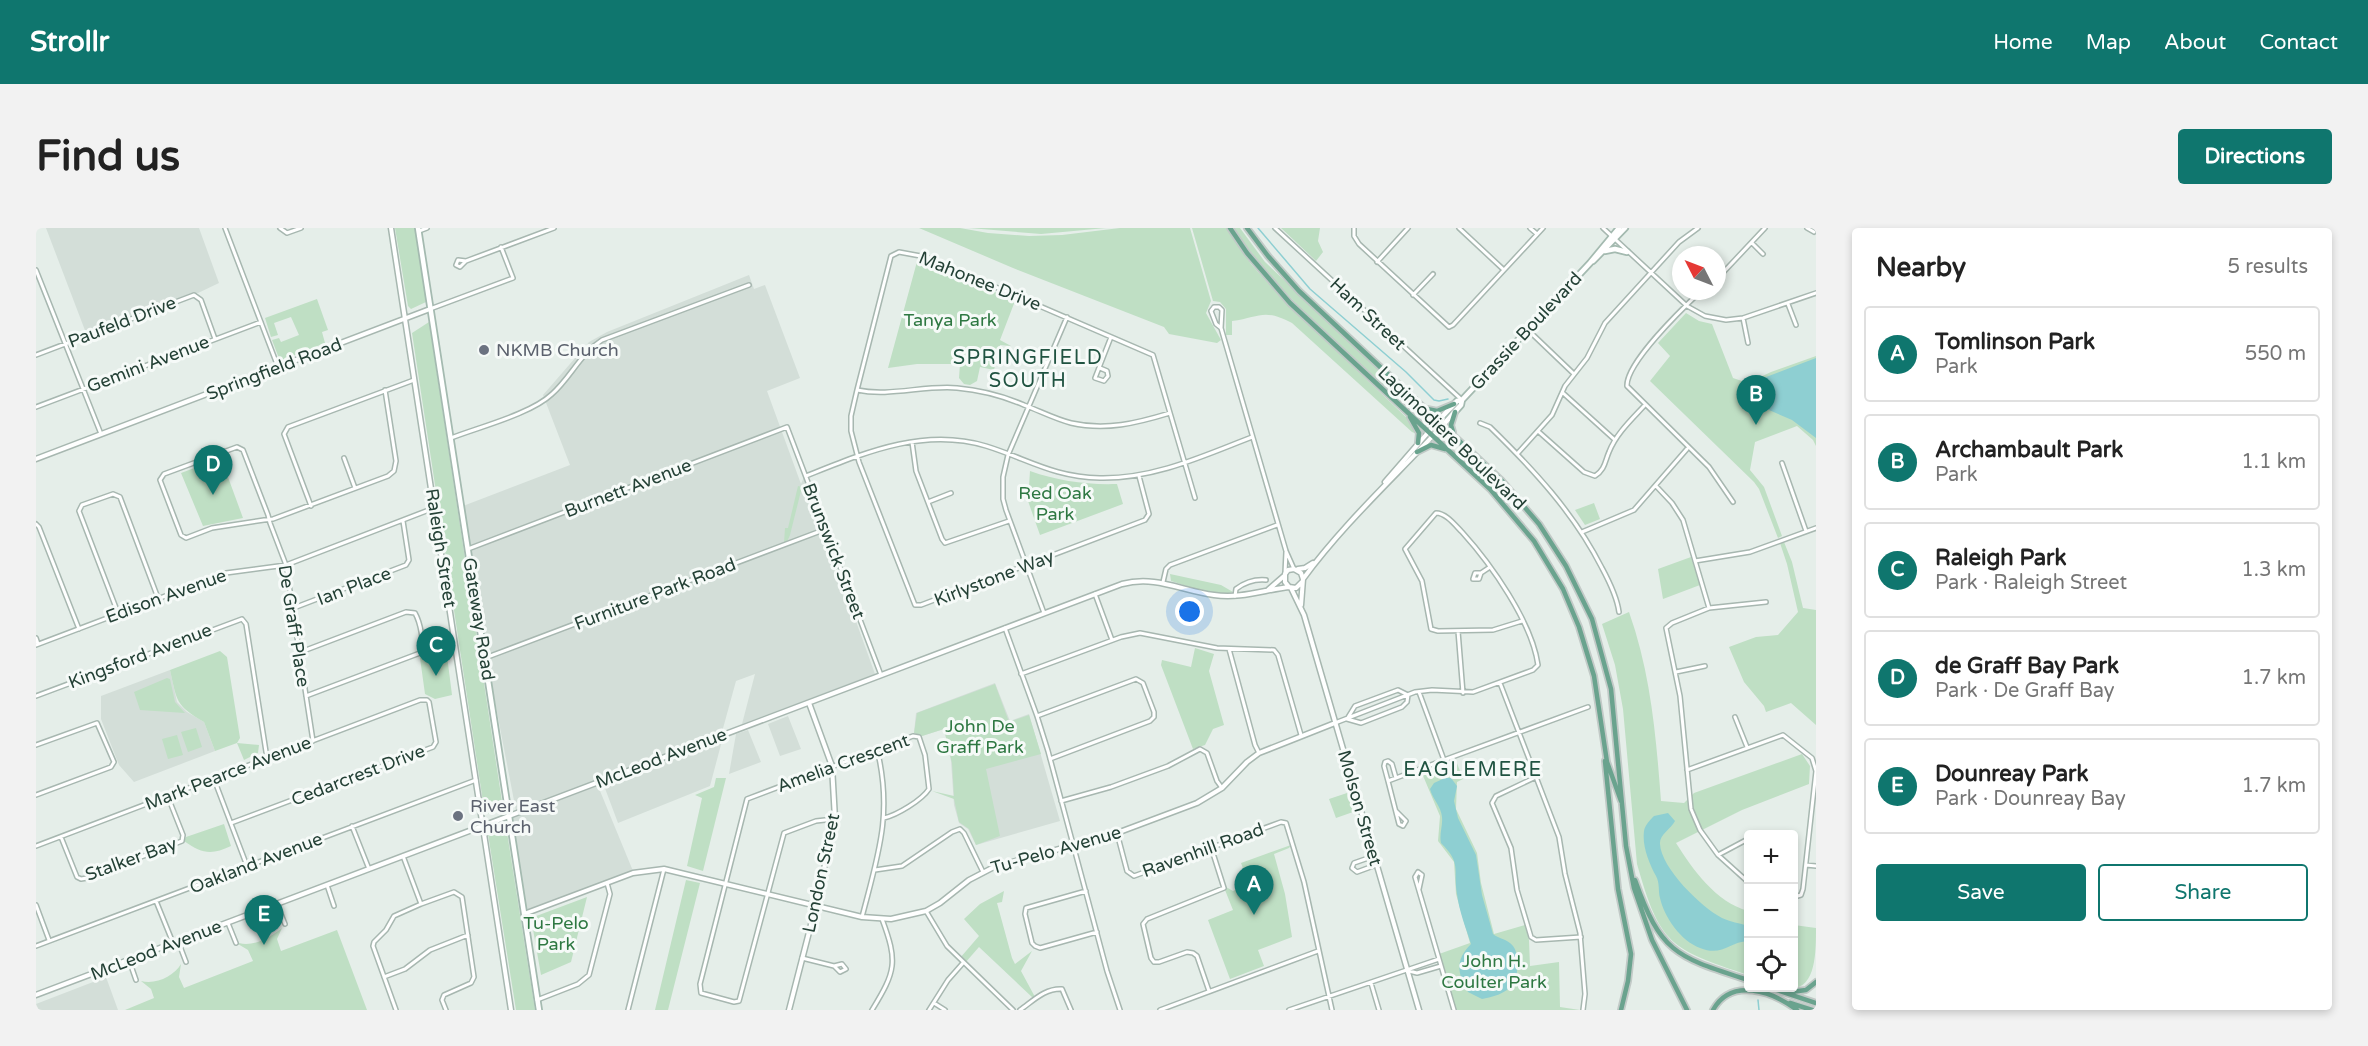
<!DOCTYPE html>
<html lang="en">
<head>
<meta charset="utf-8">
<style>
  body { margin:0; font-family:"Varela Round",sans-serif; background:#f2f2f2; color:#222 }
  .controls { position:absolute; right:18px; bottom:18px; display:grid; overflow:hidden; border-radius:6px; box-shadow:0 3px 9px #0003 }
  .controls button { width:54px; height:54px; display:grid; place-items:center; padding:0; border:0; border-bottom:2px solid #e0e0e0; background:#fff; color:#222; font:30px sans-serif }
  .compass { position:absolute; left:1636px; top:18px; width:54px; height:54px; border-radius:50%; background:#fff; box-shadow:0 3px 9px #0003; rotate:312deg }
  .you { position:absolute; left:1154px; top:384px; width:21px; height:21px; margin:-15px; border:4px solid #fff; border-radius:50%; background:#1a73e8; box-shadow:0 0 0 9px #1a73e833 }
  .badge { display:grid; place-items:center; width:39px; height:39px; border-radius:50%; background:#0f766e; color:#fff; font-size:20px; font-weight:700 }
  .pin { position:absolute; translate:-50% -50px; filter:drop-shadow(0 2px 3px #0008) }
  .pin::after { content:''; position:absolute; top:32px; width:21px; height:18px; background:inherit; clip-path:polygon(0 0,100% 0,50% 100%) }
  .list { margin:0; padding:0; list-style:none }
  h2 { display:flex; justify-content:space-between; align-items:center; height:78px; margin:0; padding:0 24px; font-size:26px }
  h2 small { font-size:20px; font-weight:400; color:#767676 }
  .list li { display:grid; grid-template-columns:39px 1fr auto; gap:18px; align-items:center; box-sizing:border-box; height:96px; margin:0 12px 12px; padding:0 12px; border:2px solid #e0e0e0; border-radius:6px }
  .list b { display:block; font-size:22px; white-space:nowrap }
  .list p { margin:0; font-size:20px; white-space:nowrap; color:#767676 }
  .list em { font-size:20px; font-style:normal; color:#767676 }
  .actions { display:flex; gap:12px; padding:18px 24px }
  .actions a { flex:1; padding:14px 0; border:2px solid #0f766e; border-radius:6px; text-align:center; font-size:21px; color:#0f766e }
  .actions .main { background:#0f766e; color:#fff }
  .icon { flex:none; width:33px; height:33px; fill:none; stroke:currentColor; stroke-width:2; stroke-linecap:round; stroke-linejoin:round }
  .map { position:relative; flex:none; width:1780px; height:782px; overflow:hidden; border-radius:6px }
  header { display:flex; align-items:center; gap:36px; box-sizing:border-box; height:84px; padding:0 30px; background:#0f766e; color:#fff }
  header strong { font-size:28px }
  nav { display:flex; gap:33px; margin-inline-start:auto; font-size:21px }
  .intro { display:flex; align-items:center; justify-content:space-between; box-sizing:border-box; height:144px; padding:0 36px }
  h1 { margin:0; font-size:42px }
  .button { padding:15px 27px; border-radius:6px; background:#0f766e; color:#fff; font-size:21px; font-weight:700 }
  main { display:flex; gap:36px; padding:0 36px }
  aside { flex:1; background:#fff; border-radius:6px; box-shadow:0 3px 9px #0003 }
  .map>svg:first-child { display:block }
</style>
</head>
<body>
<header>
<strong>Strollr</strong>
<nav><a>Home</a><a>Map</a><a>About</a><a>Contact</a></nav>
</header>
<div class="intro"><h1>Find us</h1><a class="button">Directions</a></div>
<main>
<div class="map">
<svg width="1780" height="782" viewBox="0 0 1780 782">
  <rect width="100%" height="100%" fill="#e5eee9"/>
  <!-- built -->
  <path fill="#d3ded8" d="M10 0H163L183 55 162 65H156L50 105Z
    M713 47 718 61 729 57 764 150 731 163 765 256 768 249 839 446 706 496 719 446 700 453 686 504 480 583 451 432 488 418 486 414 451 428 427 278 534 237 507 167 553 114 571 104Z
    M134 442 141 474 151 484 168 494 179 523 98 554 83 537 65 491V468Z
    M959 455 974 493 993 486 1024 593 940 617 932 601 923 595 918 577 915 533 908 501 886 508 878 505 880 485Z
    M752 488 765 521 744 528 732 496Z
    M712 502 725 534 693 546 700 506Z
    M687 509 674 558 582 595 567 555Z
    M562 558 597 643 490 682 477 589Z
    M70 749 82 782H3L0 776Z"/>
  <!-- green -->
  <path fill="#bfdfc4" d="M359 0H380L390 74 375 81 372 78Z
    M883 0H924L952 5 993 8 1026 7 1084 0H1154L1175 73 1170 85 1185 112 1181 115 1133 106 1128 99 977 40Z
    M933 0H1070L1005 6Z
    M1156 0H1190L1215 36 1245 70 1373 192 1381 206 1376 204 1256 95C1228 80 1224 89 1196 93V107H1190V81L1184 74 1177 73Z
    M1197 0H1204L1229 34 1391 186 1395 194H1391C1373 177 1353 162 1335 146 1284 102 1236 55 1197 0Z
    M1245 0H1284L1282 13 1287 24 1280 33Z
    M882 30 979 73 964 112 975 118 964 117 958 142 944 139 941 153 934 157 928 156 923 150 924 136H881L852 140Z
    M281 71 292 102 286 104 289 115 244 133 236 112 243 110 245 114 263 107 255 89 238 95 242 107 235 109 229 90Z
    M1650 85 1663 93 1676 96 1697 150 1712 155 1735 144 1780 128V218L1777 212 1761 198 1719 214 1714 242 1728 259 1746 308 1742 310 1723 261 1718 254 1614 153 1634 128 1622 115Z
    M393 94 467 580 449 587 376 105Z
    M185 230 207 290 167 298 145 245Z
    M994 243C1022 253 1051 257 1081 256L1087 276 1004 307 992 273Z
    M762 258 766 259 754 307 751 314 748 315 749 300H752Z
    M1558 275 1564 291 1549 297 1539 282Z
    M1748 314 1756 334 1767 380 1780 382V497L1755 475 1730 484 1728 478 1708 454 1693 419 1720 409 1742 407 1762 384 1751 336 1744 315Z
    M1655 329 1664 357 1627 371 1622 341Z
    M1134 346 1185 357 1197 364C1178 370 1153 358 1135 353Z
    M1593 384C1615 446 1620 508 1625 573L1648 575 1658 565 1766 526 1774 538 1773 556 1706 582 1640 615C1657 642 1680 674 1712 683V747C1634 721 1624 717 1601 636L1587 481 1579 437 1566 396Z
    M409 412 416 467 399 471 389 466 384 430 389 426 390 418Z
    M1159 420 1178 426 1173 443 1188 497 1177 501 1169 517 1157 521 1125 437 1126 432 1155 439Z
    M184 423 191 429 204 510 201 515 223 517 222 525 208 532 201 515 179 523 168 494C139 477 141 473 134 442Z
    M131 450 134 451 139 474 149 485 104 482 98 464Z
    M959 456 973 494 993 487 1005 526 950 541 964 608 940 617 933 601 923 594 918 571 896 563 918 568 916 535 908 501 886 508 878 505 881 485Z
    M160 500 166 519 152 524 145 504Z
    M141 507 147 527 132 531 126 511Z
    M1419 530 1427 551 1421 554 1420 581 1441 625 1445 655 1458 706 1489 697 1493 712 1494 738 1523 734 1524 779 1544 782H1420L1403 726 1434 715 1420 666 1418 634 1402 613 1404 588 1385 543Z
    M680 550H690L667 643 651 638 666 570 659 567 678 559Z
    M1311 565 1317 584 1300 590 1293 571Z
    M188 596 195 618C176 627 166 626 148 613L150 609Z
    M470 598 499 782H480L452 606 454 601Z
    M1255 617 1253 620 1238 626 1249 666 1256 709 1222 722 1228 738 1194 751 1172 692 1197 682 1189 662 1190 659 1197 663 1213 656 1205 635Z
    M650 652 664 655 632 782H619Z
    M968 663 966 674 961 675 976 730 979 736 996 723 985 743 999 769 997 770 943 719 929 735 924 730 943 708 928 691 944 676Z
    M551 669 535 734 505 747 495 690Z
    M1758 697 1780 700C1780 724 1780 762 1754 760H1758Z
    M246 700 241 711 245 723 301 702 331 782H89L118 770 115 761 105 753C120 757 138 748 145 736L143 749 148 760 217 733 212 722 202 716 203 715C218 719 235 709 246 700Z"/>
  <!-- water -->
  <path fill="#8ecfd2" d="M1780 130V210L1756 192 1726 179 1721 173 1719 164 1722 152Z
    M1409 550H1415L1421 558 1418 573 1422 590 1440 627 1446 667 1457 706C1463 711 1472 711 1477 718 1481 723 1481 730 1481 736 1483 760 1467 767 1446 771L1432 764C1421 745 1419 732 1435 716 1430 700 1423 683 1421 666 1417 641 1426 636 1405 615 1403 606 1407 598 1406 589 1405 578 1397 572 1394 561L1398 555Z
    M1632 585 1639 593C1635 601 1623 607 1624 616 1625 640 1665 679 1686 690 1694 694 1704 695 1712 698V713C1693 714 1686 729 1664 720 1645 713 1628 689 1624 670 1622 663 1624 655 1620 648 1613 635 1606 618 1608 603 1609 597 1614 592 1618 588Z"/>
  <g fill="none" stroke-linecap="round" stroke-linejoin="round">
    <!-- stream -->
    <path stroke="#8ecfd2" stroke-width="1.5" d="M1222 0 1274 61 1370 144 1398 172 1403 173 1412 171
      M1722 772 1723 782"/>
    <defs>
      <path id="minor" d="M189 0 242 139
        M244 0 251 5 265 0
        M1239 0 1426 172
        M1318 0V8L1323 16 1413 99 1417 97 1507 0
        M1423 0 1468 42
        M1494 0 1501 6
        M1567 0 1651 78 1669 88 1690 92 1707 90 1780 65
        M1771 0 1778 4
        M383 3 391 0
        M1716 15 1727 26
        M430 33 422 32 420 37 424 39 430 33 518 0
        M1341 34 1372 0
        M0 42 65 206
        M1681 51 1729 0
        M1665 63C1647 80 1590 135 1591 158L1673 239 1697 274
        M1377 67 1397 46
        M1752 76 1760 97
        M394 81 477 50 465 19
        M1707 90 1712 115
        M1185 100 1186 82 1183 79H1178L1175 83 1180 96 1185 100 1250 323 1258 341
        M1492 102 1538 146
        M988 125 1011 135
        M0 127 158 67 165 72 179 111
        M1064 140 1071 143 1072 148 1068 153 1059 150 1075 109
        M821 162C854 169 888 157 921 160 944 162 967 168 988 177 1004 183 1019 191 1035 195 1070 203 1101 195 1134 185
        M1527 165 1579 212
        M0 179 225 94
        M1444 195 1454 199C1498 242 1538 285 1566 340 1573 353 1581 369 1583 384
        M1503 204 1548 244 1559 248C1569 242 1569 233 1573 224 1580 206 1595 192 1608 178
        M415 210C443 199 495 186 516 166 535 149 544 126 566 112L713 57
        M876 214 880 243 906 311 909 315 973 293
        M1481 226 1516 187 1529 158 1551 130 1569 95 1643 14 1662 0
        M308 230 319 260
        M1746 235 1770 303
        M770 248C828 225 887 199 950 218 992 231 1017 249 1064 250 1118 251 1167 228 1216 209
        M1103 248 1113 286 1109 292 885 377H879L823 234 815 203V188L821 162 855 28 863 24 890 29 1117 127 1159 270
        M1620 258 1636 275 1647 292 1673 380
        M892 274 915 265
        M275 278 248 206 252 199 378 152
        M0 296 3 299 43 401
        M1546 304 1598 282 1651 221
        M432 321 751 199 845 447
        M1659 333 1714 324 1780 300
        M1249 345 1250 324
        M1445 345 1443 351H1437L1439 345H1445L1454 339
        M1127 354 1130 341 1134 337 1241 297
        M1059 366 1076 412
        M1199 368 1200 361C1208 355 1219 351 1230 352
        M255 381 370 337 373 332 367 293
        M82 385 43 283 46 277 77 266 84 269 122 370
        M1008 385 970 282 967 271V249L972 227 1031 89
        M969 400 1001 488 1012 523 1071 743 1084 782
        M1422 403 1427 465
        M0 410 2 416
        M0 417 190 345 250 337 398 280
        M1193 421 1219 517 1223 525
        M262 425 370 384 379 385C384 394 389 415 384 425L270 468
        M449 430 790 301
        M1640 444 1669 438
        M985 446 1085 409 1104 405 1181 420 1238 422 1242 427 1265 507
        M1464 455 1523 609 1529 646 1544 705 1549 766 1547 782
        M1362 462 1372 467 1371 474 1366 479 1325 495 1311 491 1319 478Z
        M1383 464 1408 532 1552 479
        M0 468 206 391 210 396 231 530
        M1001 488 1100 451 1107 455 1118 484V489L1114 493 1014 531
        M1699 489 1711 519
        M1299 495 1379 464 1396 462 1437 464 1497 442 1502 437C1496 394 1455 336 1426 304 1419 297 1410 285 1400 285L1369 321 1386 353 1395 401 1402 403 1457 402 1486 393
        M277 513 250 337 234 295 232 287 207 222 201 219 128 246 124 252 145 307 150 310 176 300 228 292 237 291 352 248 358 243 360 233 349 162
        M0 517 61 495 78 534 75 539 0 567
        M1651 542 1747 507 1776 530 1780 543 1767 661 1765 667 1758 669
        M1500 549 1460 568 1456 575 1475 620 1481 662 1495 709 1500 712 1545 709
        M178 551 211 638
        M1352 553 1348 538 1349 534 1352 533 1356 536 1360 550
        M1025 573 1075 559 1132 538 1164 521 1171 525 1181 553 1186 560
        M1360 583 1370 593 1367 598 1363 596 1352 553 1408 532
        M798 591 780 593 748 605 703 773 698 774 665 765 664 756 711 571 877 508 883 509 889 527 893 561C886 572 861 587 848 590
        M316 598 333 641
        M1081 605 1091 643 1098 648 1245 594 1250 595 1268 654 1296 782
        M25 609 41 649 45 651 51 650 146 613 147 607 132 569
        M0 618 384 472H391L393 474 400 514 397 519 195 595
        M1682 627 1712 611
        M1338 628 1318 635 1316 640 1321 644 1340 637
        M1770 637 1780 638
        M839 642 866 638 916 604 924 601 928 605 947 644
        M1712 654 1682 627 1664 602 1655 581 1644 468 1630 400 1636 395 1673 380 1730 374
        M291 657 298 678
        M1383 661 1386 647 1382 644 1379 649 1418 782
        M1050 663 990 680 989 686 996 715 999 718 1004 720 1061 704
        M120 673 137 715
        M241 676 249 696
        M385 676 418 664 426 669 438 749 435 755 408 767 406 772 410 782
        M0 677 13 712
        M890 683 911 718 977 782
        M826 689C842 627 857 586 841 521
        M192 695 200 715
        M142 713 150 734
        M0 718 440 552
        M766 730 798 738 804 744 810 741 806 736 798 738
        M93 732 100 752
        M1373 743 1381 745 1405 738
        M348 749 369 741 394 722 432 707
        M1335 755 1343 782
        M1173 763 1161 728 1157 725 1151 724 1123 734H1118L1115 730 1107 696 1111 691 1188 660 1175 619
        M501 772 542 756 553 747 574 666 571 655
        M898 775 909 782
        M360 782 337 718 338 714 350 702 358 688 385 676 367 628
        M592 782 628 641
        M836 782C860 743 862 734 846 691
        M893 782 912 752 927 735
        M984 782C997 773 1009 760 1026 761L1035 782
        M1124 782 1282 723
        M1253 782 1403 731"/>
      <path id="tertiary" d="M355 0 475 782
        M0 231 394 81
        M1349 254 1402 193
        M1262 341 1269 340 1277 335
        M1267 351C1308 295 1360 248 1407 197
        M1255 360 1268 387 1383 782
        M1232 362 1248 348
        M1265 377 1267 351 1265 345 1258 341 1252 342 1249 346V354L1253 359 1260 360 1266 354
        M488 686 597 645 628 641 826 689 855 691 890 683 904 675 933 652 958 639 1081 605 1161 575 1186 560 1211 534 1223 525 1299 495
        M0 767 1086 356C1120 347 1146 363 1178 367 1204 371 1228 362 1253 359
        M753 782 780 677 799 591 796 538 773 475"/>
      <path id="secondary" d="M382 0 503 782
        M1569 23 1579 21 1591 24
        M1557 33 1589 0
        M1402 193 1421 173 1426 172 1554 35 1583 0
        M1407 197 1425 177 1426 172"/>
      <path id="primary" d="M1194 0 1211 25 1254 75 1454 261 1498 313 1527 361 1543 399 1558 448 1571 534 1585 573
        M1211 0 1232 28 1263 63 1466 253 1503 296 1530 338 1556 391 1575 461 1590 618 1598 660 1616 712 1651 782
        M1391 181 1401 183 1418 176
        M1374 189 1383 205 1382 215
        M1417 204 1415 197 1419 184
        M1381 224 1395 217 1409 221
        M1569 533 1582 661 1595 726 1592 753 1585 782
        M1599 652C1625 726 1641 729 1712 752
        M1735 760 1780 775
        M1755 764 1770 762 1780 754
        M1754 775 1776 782
        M1677 782C1695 749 1736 763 1761 782"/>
    </defs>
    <!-- minor casing -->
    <use href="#minor" stroke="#a7b7b0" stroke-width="6"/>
    <!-- tertiary casing -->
    <use href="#tertiary" stroke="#a7b7b0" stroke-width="7"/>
    <!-- secondary casing -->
    <use href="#secondary" stroke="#a4bab0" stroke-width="8"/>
    <!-- primary casing -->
    <use href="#primary" stroke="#c2cac7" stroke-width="8"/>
    <!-- minor -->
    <use href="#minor" stroke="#fff" stroke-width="3"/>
    <!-- tertiary -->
    <use href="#tertiary" stroke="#fff" stroke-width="4"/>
    <!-- secondary -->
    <use href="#secondary" stroke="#fff" stroke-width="4.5"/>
    <!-- primary -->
    <use href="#primary" stroke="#6aa38e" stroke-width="4.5"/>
  </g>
  <!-- markers -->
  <g fill="#6b7280" stroke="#f6faf8" stroke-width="2">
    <circle cx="448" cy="122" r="6"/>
    <circle cx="422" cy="588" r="6"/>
  </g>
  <g text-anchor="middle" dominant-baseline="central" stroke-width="6" stroke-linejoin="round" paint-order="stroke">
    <!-- street labels -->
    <g font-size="18" fill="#244136" stroke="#f6faf8">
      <text transform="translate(944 53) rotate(22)">Mahonee Drive</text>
      <text transform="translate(1332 86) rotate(43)">Ham Street</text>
      <text transform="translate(86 94) rotate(-21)">Paufeld Drive</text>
      <text transform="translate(1490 103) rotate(-47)">Grassie Boulevard</text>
      <text transform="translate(112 136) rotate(-21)">Gemini Avenue</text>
      <text transform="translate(238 141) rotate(-21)">Springfield Road</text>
      <text transform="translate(1416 210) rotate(44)">Lagimodiere Boulevard</text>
      <text transform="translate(592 260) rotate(-21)">Burnett Avenue</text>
      <text transform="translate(405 320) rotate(81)">Raleigh Street</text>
      <text transform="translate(798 323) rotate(69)">Brunswick Street</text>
      <text transform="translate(958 350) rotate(-21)">Kirlystone Way</text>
      <text transform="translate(318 358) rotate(-21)">Ian Place</text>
      <text transform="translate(619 366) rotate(-21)">Furniture Park Road</text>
      <text transform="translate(130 368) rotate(-20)">Edison Avenue</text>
      <text transform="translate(443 391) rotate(81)">Gateway Road</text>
      <text transform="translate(258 398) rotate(81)">De Graff Place</text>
      <text transform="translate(104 428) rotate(-21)">Kingsford Avenue</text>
      <text transform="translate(625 530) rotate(-21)">McLeod Avenue</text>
      <text transform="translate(807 535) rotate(-20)">Amelia Crescent</text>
      <text transform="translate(192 545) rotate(-21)">Mark Pearce Avenue</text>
      <text transform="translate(322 547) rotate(-21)">Cedarcrest Drive</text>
      <text transform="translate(1324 580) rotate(74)">Molson Street</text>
      <text transform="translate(1020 622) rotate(-16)">Tu-Pelo Avenue</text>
      <text transform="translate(1167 622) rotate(-20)">Ravenhill Road</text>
      <text transform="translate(95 631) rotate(-20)">Stalker Bay</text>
      <text transform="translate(220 635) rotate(-21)">Oakland Avenue</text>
      <text transform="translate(785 645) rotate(-78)">London Street</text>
      <text transform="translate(120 722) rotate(-21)">McLeod Avenue</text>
    </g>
    <!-- park labels -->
    <g font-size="18" fill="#2e7842" stroke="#f6faf8">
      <text x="914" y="92">Tanya Park</text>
      <text x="1019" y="265">Red Oak<tspan x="1019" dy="21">Park</tspan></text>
      <text x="944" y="498">John De<tspan x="944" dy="21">Graff Park</tspan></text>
      <text x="520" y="695">Tu-Pelo<tspan x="520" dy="21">Park</tspan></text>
      <text x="1458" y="733">John H.<tspan x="1458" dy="21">Coulter Park</tspan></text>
    </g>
    <!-- worship labels -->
    <g font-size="18" fill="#5b616d" stroke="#f6faf8" text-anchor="start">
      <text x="460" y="122">NKMB Church</text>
      <text x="434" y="578">River East<tspan x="434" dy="21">Church</tspan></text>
    </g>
    <!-- neighbourhood labels -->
    <g font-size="20" letter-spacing="1.5" fill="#205341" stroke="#f6faf8">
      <text x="992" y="130">SPRINGFIELD<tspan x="992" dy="23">SOUTH</tspan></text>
      <text x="1437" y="542">EAGLEMERE</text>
    </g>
  </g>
</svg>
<div class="controls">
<button>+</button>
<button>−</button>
<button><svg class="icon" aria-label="locate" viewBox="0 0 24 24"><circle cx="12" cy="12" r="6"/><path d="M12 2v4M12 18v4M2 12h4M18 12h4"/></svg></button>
</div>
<svg class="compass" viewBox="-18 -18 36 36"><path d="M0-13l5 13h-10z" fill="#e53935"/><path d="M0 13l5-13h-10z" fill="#767676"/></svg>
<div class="you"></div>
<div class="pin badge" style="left:1218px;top:687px">A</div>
<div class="pin badge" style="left:1720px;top:197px">B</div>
<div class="pin badge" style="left:400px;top:448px">C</div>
<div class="pin badge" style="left:177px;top:267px">D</div>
<div class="pin badge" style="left:228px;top:717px">E</div>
</div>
<aside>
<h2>Nearby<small>5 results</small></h2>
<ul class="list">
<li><span class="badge">A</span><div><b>Tomlinson Park</b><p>Park</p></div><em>550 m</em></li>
<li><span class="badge">B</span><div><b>Archambault Park</b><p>Park</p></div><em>1.1 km</em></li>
<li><span class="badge">C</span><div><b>Raleigh Park</b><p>Park · Raleigh Street</p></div><em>1.3 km</em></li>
<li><span class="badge">D</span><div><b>de Graff Bay Park</b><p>Park · De Graff Bay</p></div><em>1.7 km</em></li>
<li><span class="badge">E</span><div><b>Dounreay Park</b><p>Park · Dounreay Bay</p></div><em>1.7 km</em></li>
</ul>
<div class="actions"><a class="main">Save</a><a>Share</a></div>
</aside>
</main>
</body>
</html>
